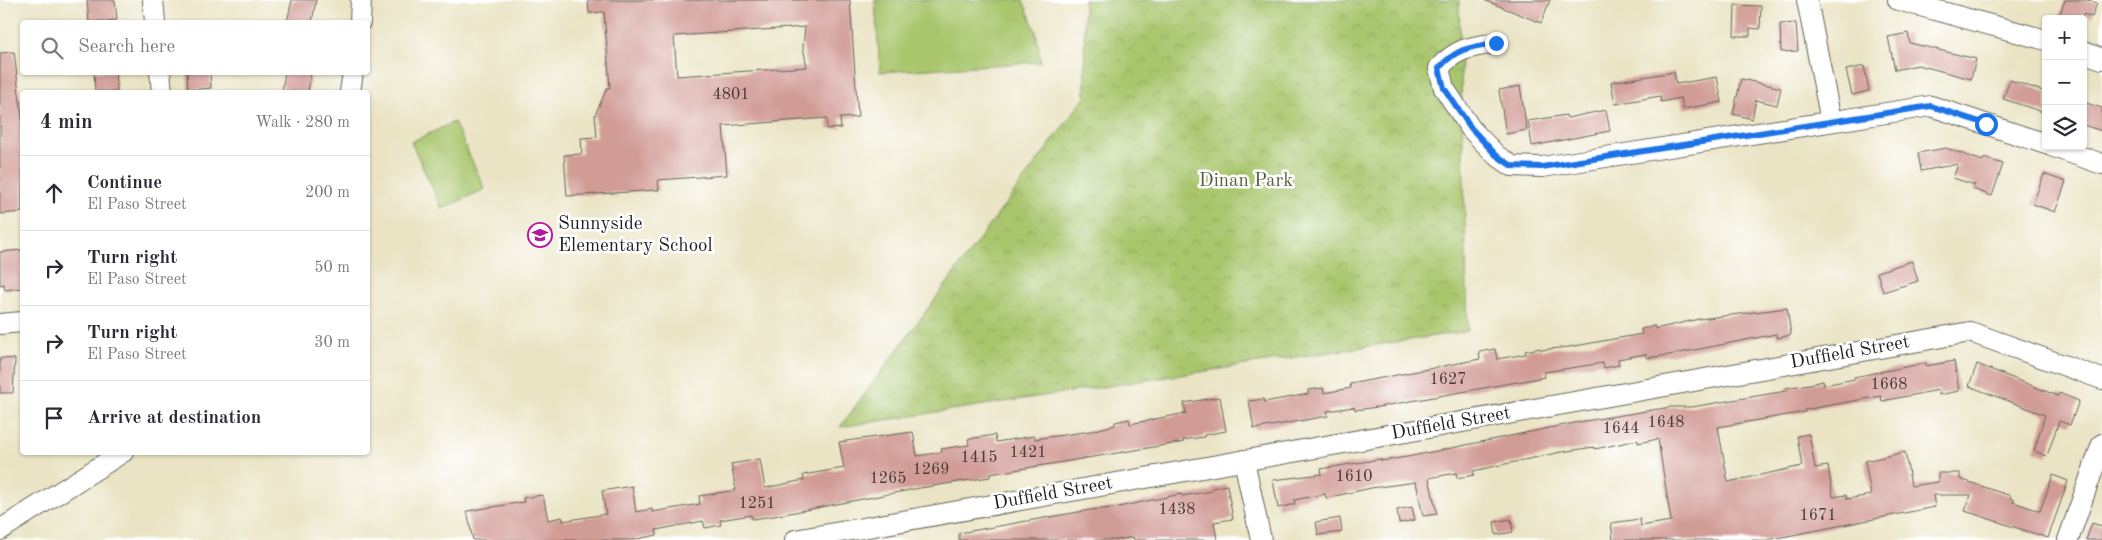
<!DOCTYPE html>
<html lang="en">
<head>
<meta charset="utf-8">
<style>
  body { margin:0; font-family:"Old Standard TT",serif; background:#f7f7f7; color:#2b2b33 }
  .controls { position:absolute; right:15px; top:15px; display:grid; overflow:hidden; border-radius:5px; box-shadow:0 1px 4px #0004 }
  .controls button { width:45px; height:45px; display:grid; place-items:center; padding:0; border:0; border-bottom:1px solid #e1e1e2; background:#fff; color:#2b2b33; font:25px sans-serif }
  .stop { position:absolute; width:15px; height:15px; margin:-11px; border:4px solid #1a73e8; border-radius:50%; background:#fff }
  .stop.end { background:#1a73e8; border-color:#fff; box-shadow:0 1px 5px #0008 }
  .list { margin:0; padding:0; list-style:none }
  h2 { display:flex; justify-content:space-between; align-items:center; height:65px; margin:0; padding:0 20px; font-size:21px }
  h2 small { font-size:16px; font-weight:400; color:#7c7c81 }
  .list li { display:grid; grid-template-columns:32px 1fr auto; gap:15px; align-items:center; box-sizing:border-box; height:75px; padding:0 20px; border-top:1px solid #e1e1e2 }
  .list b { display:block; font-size:19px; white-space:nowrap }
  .list p { margin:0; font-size:16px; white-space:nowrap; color:#7c7c81 }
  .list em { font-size:16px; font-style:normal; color:#7c7c81 }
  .icon { flex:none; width:28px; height:28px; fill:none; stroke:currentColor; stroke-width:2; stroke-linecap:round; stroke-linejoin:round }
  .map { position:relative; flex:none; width:2102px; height:540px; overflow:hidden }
  .search { position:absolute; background:#fff; box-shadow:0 1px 4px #0004; left:20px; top:20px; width:350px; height:55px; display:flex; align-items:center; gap:12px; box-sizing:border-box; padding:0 18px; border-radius:5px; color:#7c7c81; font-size:19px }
  .panel { position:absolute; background:#fff; box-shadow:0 1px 4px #0004; left:20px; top:90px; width:350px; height:365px; border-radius:5px }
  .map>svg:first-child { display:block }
</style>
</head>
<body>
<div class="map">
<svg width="2102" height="540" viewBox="0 0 2102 540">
  <defs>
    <pattern id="park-crowns" width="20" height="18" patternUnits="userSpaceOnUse" patternTransform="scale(1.25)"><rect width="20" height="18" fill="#a9c66d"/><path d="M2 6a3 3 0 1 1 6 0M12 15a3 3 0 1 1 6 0" fill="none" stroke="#91aa5e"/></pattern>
  </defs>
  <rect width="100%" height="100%" fill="#fff"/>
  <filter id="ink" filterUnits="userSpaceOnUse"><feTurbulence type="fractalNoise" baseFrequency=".02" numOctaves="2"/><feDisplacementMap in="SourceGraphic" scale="10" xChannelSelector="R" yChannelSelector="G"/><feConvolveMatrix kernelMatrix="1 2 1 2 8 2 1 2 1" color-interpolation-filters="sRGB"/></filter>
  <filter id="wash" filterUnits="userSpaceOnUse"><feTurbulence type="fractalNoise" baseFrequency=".0096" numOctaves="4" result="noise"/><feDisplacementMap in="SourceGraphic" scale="20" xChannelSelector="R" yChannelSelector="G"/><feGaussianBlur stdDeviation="1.12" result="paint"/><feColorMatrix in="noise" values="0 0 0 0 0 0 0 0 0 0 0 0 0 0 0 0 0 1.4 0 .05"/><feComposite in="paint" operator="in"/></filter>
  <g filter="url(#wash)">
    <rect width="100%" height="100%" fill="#eae4c4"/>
    <!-- park -->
    <path fill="url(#park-crowns)" stroke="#627144" d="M1084 0H1459L1468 331 840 427 1085 97Z"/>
    <!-- pitch -->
    <path fill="#a9c66d" stroke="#627144" d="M875 0H1023L1036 32 1041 62 880 72Z
      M454 122 485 189 442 209 411 142Z"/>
    <g id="blocks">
      <!-- building -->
      <path fill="#d19b96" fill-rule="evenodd" d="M87 0H115L117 20 89 22Z
        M292 0H316L312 22H287Z
        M588 0H850L858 117 840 118 841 128 827 129V118L723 126 727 175 658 180 659 190 567 196 564 155 582 154 581 138 597 137 595 115 607 88H610L604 12 589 13ZM805 27 803 47 807 67 677 76 674 36Z
        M1484 0H1550L1541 23Z
        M2065 0H2088L2097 3 2092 17 2083 14 2082 19H2058Z
        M1735 5 1761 6 1760 29 1750 28V36H1734Z
        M1796 23 1798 51 1781 52 1780 24Z
        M1908 33 1910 43 1976 59 1971 79 1918 65 1895 70 1888 37Z
        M14 52 22 117V212L0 214V53Z
        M1864 66 1869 91 1852 95 1846 70Z
        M94 72H115L117 92H95Z
        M187 72H210L211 88 188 90Z
        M285 72H311L308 92H282Z
        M1674 72 1676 84 1717 77 1722 102 1683 109 1681 98 1661 102 1660 96 1615 104 1611 82Z
        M1741 79 1781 88 1777 105 1756 100 1752 119 1733 114Z
        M2010 80 2046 92V113L2003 99Z
        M1520 86 1527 130 1506 134 1499 90Z
        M2083 102 2102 108V131L2083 125Z
        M1606 110 1610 131 1532 146 1528 121 1566 115 1567 118Z
        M1946 148 1983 161 1984 158 2003 164 1992 196 1973 189 1975 185 1953 178 1958 164 1921 171 1918 153Z
        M2044 174 2066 182 2055 212 2033 204Z
        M22 250V288L5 290 4 284 0 285V252Z
        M1912 261 1918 281 1883 292 1877 272Z
        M1787 308 1791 335 1777 338 1776 334 1669 355 1646 358V354L1618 359 1619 365 1604 368 1603 363 1544 372 1545 377 1378 407 1355 410 1354 407 1327 411 1328 416 1254 429 1249 401 1264 399V402L1308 394V390L1323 388 1324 393 1351 388 1350 384 1480 359 1479 352 1495 349 1497 359 1526 354 1525 351 1540 348 1541 350 1569 347 1642 334 1641 329 1655 326V329L1699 319Z
        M0 358 15 359 13 393H0Z
        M1954 361 1959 391 1939 395V390L1882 401 1881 396 1804 410 1805 412 1718 427 1728 482 1802 466 1797 436 1809 434 1815 468 1828 466 1833 497 1846 495 1847 499 1871 495 1865 461 1905 452 1911 486 1938 482V473H1960V479L2011 496 2010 498 2014 500 2013 502 2040 511 2053 475 2068 481 2048 538 1965 511 1971 495H1933L1935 507 1767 540H1613L1611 523 1640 519 1641 526 1671 521 1658 439 1638 443V440L1595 449 1594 447 1561 452 1473 471 1474 475 1457 478 1456 473 1429 478 1437 514 1423 516 1416 482 1371 488 1326 498 1325 494 1294 500 1295 504 1278 508 1273 480 1322 474 1321 469 1381 459V461L1407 457 1579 422 1671 407H1692L1786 391V388L1815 383 1823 381 1824 385 1855 379 1854 377 1926 363V366Z
        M1977 364 2058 396 2059 393 2079 401 2070 425 2059 421 2047 456 2034 451 2045 415 1969 386Z
        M1220 397 1226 431 1204 435V437L1183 440 1184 442 990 474V477L920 488 774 516 752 519 751 515 720 520 721 525 705 528 703 521 656 530 657 535 632 540H473L467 511 524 502 523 498 543 495 548 520 562 517 563 521 606 514 602 491 632 486 636 512 652 509V512L700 504 699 496 736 490 731 464 760 459 765 488 804 480 803 475 844 468 839 442 913 432 917 456 942 452 941 449 969 445 968 439 995 435 996 442 1034 436 1035 439 1091 431 1115 425V422L1129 419 1130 424 1186 413 1184 403Z
        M1227 485 1233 519 1214 522 1217 540H1134L1133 537 1117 540H959V533L1090 510 1113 508 1181 494 1182 496 1212 491V488Z
        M1412 507 1415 520 1399 523 1397 510Z
        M1340 518 1342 532 1318 535 1316 522Z
        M1511 519 1513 532 1496 535 1494 522Z
        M2092 523 2102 526V540H2086Z"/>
    </g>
  </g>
  <g filter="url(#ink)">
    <use href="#blocks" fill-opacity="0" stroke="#646257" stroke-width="1"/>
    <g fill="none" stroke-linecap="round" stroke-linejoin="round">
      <defs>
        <path id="minor" d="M153 0 155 22
          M1807 0 1831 121
          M1898 0 2046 40
          M360 22 361 0
          M1496 43C1470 47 1457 48 1439 68L1444 88 1471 129 1496 155 1512 166 1542 167 1931 106 2046 144
          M2083 52 2102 59
          M160 72 162 92
          M350 92 353 72
          M2051 146 2102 164
          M0 324 22 322
          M1244 460 1261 540
          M0 530 123 452
          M795 540 1970 332 2102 379
          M2068 540 2102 444"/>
      </defs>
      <!-- minor casing -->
      <use href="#minor" stroke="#646257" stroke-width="22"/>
      <!-- minor -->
      <use href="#minor" stroke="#fff" stroke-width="20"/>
    </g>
  </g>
  <g fill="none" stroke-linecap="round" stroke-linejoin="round" filter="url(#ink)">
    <!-- route -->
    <path stroke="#1a73e8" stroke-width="6" d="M1496 43C1470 47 1457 48 1439 68L1444 88 1471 128 1496 155 1512 166 1542 167 1931 106 1986 124"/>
  </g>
  <!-- icons -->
  <defs>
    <symbol id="school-ring" viewBox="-11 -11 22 22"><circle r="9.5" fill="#fff" stroke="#b5179e" stroke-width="1.5"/><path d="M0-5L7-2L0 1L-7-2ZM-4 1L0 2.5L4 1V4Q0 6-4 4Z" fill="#b5179e"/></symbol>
  </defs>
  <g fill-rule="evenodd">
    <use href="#school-ring" x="526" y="221" width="28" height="28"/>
  </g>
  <g text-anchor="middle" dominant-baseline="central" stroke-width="5" stroke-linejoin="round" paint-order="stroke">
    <!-- number labels -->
    <g font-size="16" fill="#493c3a">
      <text x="731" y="95">4801</text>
      <text x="1448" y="380">1627</text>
      <text x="1889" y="385">1668</text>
      <text x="1666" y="423">1648</text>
      <text x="1621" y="429">1644</text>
      <text x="1028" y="453">1421</text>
      <text x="979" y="458">1415</text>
      <text x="931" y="470">1269</text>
      <text x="1354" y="477">1610</text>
      <text x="888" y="479">1265</text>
      <text x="757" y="504">1251</text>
      <text x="1177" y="510">1438</text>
      <text x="1818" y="516">1671</text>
    </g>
    <!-- park labels -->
    <g font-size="19" fill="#54603c" stroke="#fff">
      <text x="1246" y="181">Dinan Park</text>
    </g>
    <!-- poi labels -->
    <g font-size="19" fill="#1c1c1c" stroke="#fff" text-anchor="start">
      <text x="558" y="224">Sunnyside<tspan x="558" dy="22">Elementary School</tspan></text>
    </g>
    <!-- street labels -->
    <g font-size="19" fill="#1c1c1c" stroke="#fff">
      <text transform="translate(1850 353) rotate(-10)">Duffield Street</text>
      <text transform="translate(1451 424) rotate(-10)">Duffield Street</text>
      <text transform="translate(1053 494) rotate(-10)">Duffield Street</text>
    </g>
  </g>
</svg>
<div class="controls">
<button>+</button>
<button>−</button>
<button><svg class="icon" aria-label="layers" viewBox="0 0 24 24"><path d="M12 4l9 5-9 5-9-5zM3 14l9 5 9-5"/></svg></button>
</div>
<div class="stop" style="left:1986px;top:124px"></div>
<div class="stop end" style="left:1496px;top:43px"></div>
<div class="search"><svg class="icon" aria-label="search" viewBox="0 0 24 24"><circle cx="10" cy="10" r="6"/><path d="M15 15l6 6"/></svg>Search here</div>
<section class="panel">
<h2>4 min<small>Walk · 280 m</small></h2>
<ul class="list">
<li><svg class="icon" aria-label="ahead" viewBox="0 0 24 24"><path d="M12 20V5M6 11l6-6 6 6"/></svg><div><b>Continue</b><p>El Paso Street</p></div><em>200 m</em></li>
<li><svg class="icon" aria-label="right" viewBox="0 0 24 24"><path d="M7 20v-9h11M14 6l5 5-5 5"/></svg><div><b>Turn right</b><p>El Paso Street</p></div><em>50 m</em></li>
<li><svg class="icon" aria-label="right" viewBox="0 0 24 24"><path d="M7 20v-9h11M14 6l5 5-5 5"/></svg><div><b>Turn right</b><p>El Paso Street</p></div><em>30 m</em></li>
<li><svg class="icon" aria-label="arrive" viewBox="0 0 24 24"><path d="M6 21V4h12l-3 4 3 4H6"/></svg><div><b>Arrive at destination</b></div></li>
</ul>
</section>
</div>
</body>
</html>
